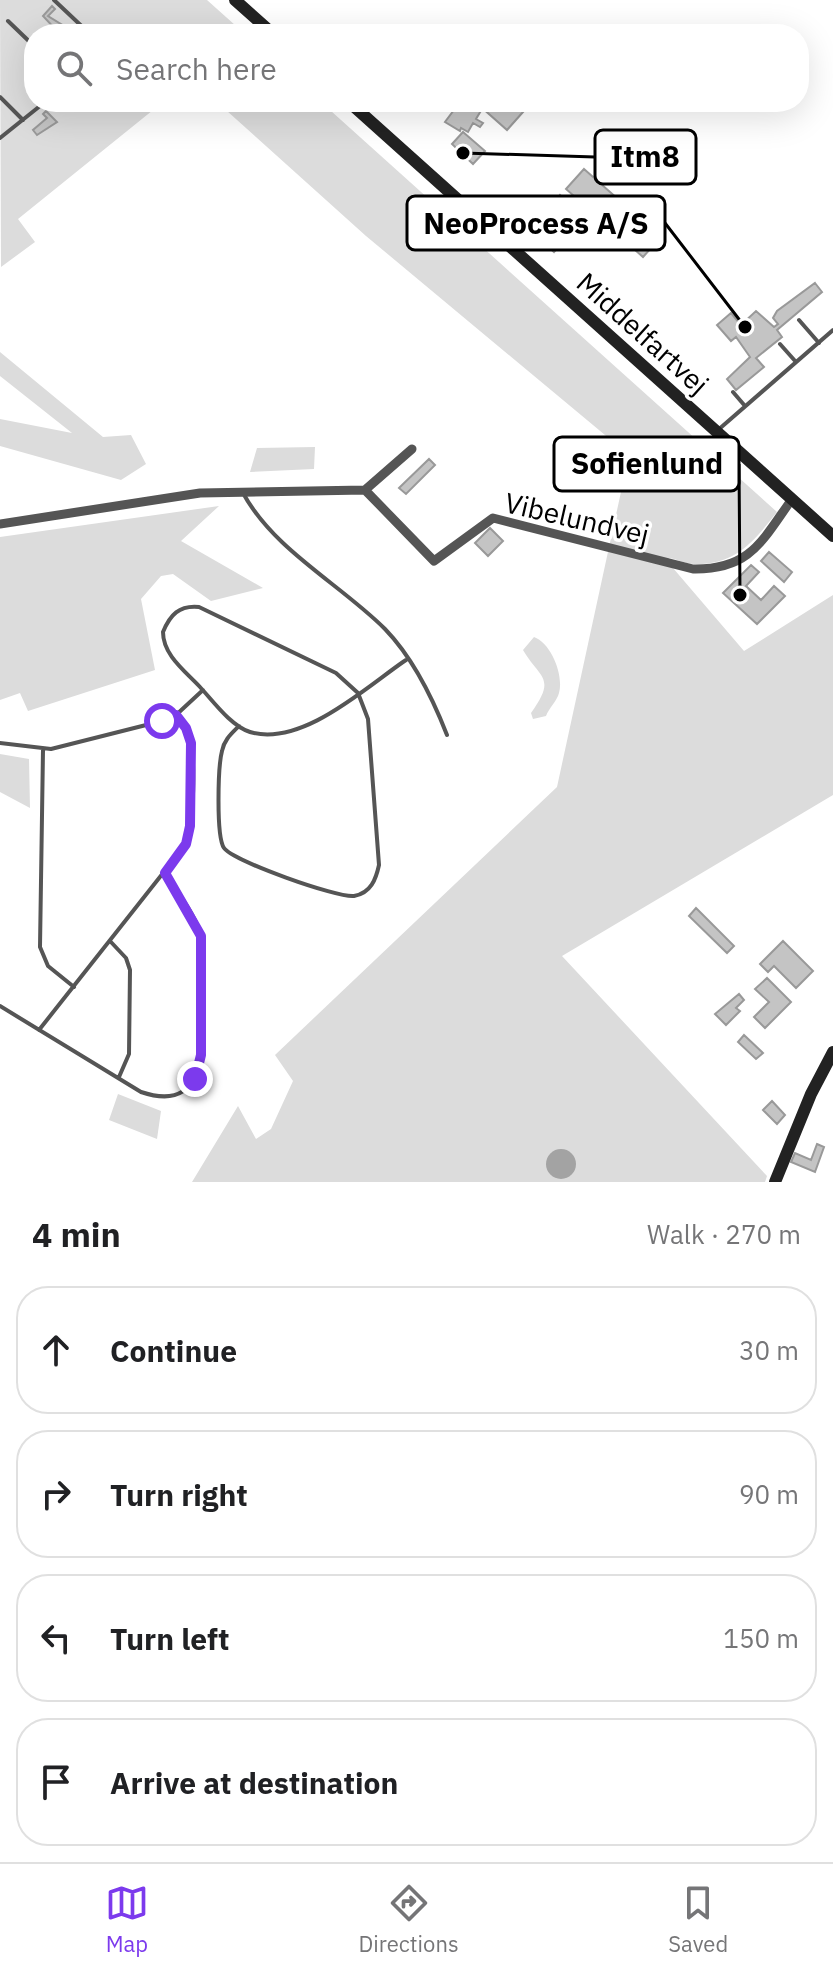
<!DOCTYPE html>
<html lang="en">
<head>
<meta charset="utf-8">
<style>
  body { margin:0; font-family:"IBM Plex Sans",sans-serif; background:#f2f2f2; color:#202124 }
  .stop { position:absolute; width:24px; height:24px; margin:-18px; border:6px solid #7c3aed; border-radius:50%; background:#fff }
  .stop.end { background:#7c3aed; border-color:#fff; box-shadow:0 2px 8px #0008 }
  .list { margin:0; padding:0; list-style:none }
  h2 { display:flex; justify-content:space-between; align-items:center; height:104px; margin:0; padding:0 32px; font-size:34px }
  h2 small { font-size:26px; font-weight:400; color:#757577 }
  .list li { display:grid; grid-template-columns:52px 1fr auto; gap:24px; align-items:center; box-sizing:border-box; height:128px; margin:0 16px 16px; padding:0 16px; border:2px solid #e0e0e0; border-radius:32px }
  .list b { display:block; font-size:30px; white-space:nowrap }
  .list em { font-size:26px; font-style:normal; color:#757577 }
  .icon { flex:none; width:44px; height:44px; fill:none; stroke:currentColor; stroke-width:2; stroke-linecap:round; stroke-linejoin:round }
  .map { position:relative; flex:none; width:833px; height:1182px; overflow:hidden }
  .search { position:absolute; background:#fff; box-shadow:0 8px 32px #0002; left:24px; right:24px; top:24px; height:88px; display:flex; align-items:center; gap:20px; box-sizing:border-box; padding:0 28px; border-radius:32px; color:#757577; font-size:30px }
  .sheet { height:680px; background:#fff }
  nav { display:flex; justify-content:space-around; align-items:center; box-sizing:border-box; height:112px; border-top:2px solid #e0e0e0; background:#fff; font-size:22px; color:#757577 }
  nav a { display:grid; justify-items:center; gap:4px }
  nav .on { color:#7c3aed }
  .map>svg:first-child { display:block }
</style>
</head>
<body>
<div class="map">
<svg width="833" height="1182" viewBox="0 0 833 1182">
  <rect width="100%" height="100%" fill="#fff"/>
  <!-- green -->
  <path fill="#dcdcdc" d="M0 0H207L245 34H34V102H163L18 219 35 242 1 267Z
    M217 102H321L777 512C754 541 736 565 694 564 686 564 676 559 669 558L673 568 744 651 833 595V795L562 956 767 1176 765 1182H192L238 1106 256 1139 271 1129 293 1081 275 1055 557 787 629 455 366 236Z
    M0 352 103 437 131 435 146 464 121 480 0 446V419L72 433 0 376Z
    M315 447 314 469 250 472 257 448Z
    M219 506 181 541 263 588 211 601 173 574 161 576 141 599 155 670 28 711 20 693 0 700V537Z
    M534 637C551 643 564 675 559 693 557 701 549 708 546 716L533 719 531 713C557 677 540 679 523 650Z
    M0 754 29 759 30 808 0 792Z
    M118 1094 161 1111 157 1139 109 1120Z"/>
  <!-- water -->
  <path fill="#a3a3a3" d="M546 1164a15 15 0 1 1 30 0a15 15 0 1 1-30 0Z"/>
  <!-- building -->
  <path fill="#c4c4c4" stroke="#999" stroke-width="2" d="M52 6 55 9 48 16 64 26 58 32 43 16Z
    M460 102H477L476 105 482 109 476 119 483 123 480 127 473 123 468 132 461 128 460 131 445 122Z
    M483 102H512L523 112 507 130 480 106Z
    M46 111 57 122 37 135 33 130 47 118 43 114Z
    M463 132 485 151 473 164 452 144Z
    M584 169 661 237 643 257 566 189Z
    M560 195 585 217 569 235 544 213Z
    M550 218 569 235 554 252 535 235Z
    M815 283 822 292 777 330 782 337 756 358 764 367 736 390 727 379 750 357 736 337 731 341 717 325 731 313 741 325 756 311 774 327 778 324 773 318 777 311Z
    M429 459 435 465 406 494 399 488Z
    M490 528 503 541 488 556 475 543Z
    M769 552 792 572 784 582 761 561Z
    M751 565 759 572 746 586 761 600 774 586 785 596 757 624 723 593Z
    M696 908 734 946 727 953 689 916Z
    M783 941 813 971 796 988 774 966 768 972 760 964Z
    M767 978 791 1002 765 1028 754 1017 769 1002 755 989Z
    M739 994 744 1000 736 1008 740 1011 726 1025 715 1014Z
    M744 1035 763 1053 756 1059 738 1042Z
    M772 1101 785 1115 777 1124 763 1110Z
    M817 1144 824 1147 815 1172 791 1162 795 1153 811 1160Z"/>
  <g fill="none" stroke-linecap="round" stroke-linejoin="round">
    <!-- lane -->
    <path stroke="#555" stroke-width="4" d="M54 0 90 34
      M8 21 34 46
      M0 97 23 120
      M0 138 45 102
      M799 320 819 343
      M780 344 796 362
      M733 392 745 406
      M718 430 833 330
      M243 493C274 550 340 584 385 629 412 657 433 699 447 735
      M239 726C231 734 224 740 222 751 218 766 216 836 224 848 233 861 337 898 354 896 371 893 376 879 379 865L368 719 358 693 336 673 199 607C179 605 170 615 163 632 163 655 185 671 200 687 213 701 231 726 250 732 301 747 364 689 403 662L406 660
      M0 743 51 749 162 721 176 715 203 690
      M43 750 40 947 48 966 74 987
      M110 941 126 958 130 970 129 1054 119 1077
      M0 1006 141 1092C210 1115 201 1043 201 999 202 979 205 956 201 937 196 914 177 893 165 873
      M39 1030 186 844C194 823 196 758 189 737 187 728 181 722 176 715"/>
    <!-- street -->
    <path stroke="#555" stroke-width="9" d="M365 490 434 561 493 518 693 569C750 570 762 541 792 499
      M0 524 200 493 365 490 412 449"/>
    <!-- secondary -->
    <path stroke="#222" stroke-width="12" d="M235 0 273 34
      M349 102 833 536
      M775 1182 811 1094 833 1052"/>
  </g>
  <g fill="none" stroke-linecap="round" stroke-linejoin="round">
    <!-- route -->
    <path stroke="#7c3aed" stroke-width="10" d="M162 721 176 715 186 728 191 743 190 826 186 844 165 873 201 936V1055L195 1079"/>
  </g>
  <g text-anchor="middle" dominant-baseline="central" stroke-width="7" stroke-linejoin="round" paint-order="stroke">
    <!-- street labels -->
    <g font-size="28" fill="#000" stroke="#fff">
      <text transform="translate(643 333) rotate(42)">Middelfartvej</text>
      <text transform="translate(577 518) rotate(13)">Vibelundvej</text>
    </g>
  </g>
  <!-- callouts -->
  <path fill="none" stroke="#000" stroke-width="3" d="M463 153L595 157M745 327L665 223M740 595L739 464"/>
  <g fill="#000" stroke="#fff" stroke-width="3">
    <circle cx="463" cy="153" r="8"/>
    <circle cx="745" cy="327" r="8"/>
    <circle cx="740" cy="595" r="8"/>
  </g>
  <g fill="#fff" stroke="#000" stroke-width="3">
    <rect x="595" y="130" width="101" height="54" rx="8"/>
    <rect x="407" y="196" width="258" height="54" rx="8"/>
    <rect x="554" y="437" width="185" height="54" rx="8"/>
  </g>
  <g font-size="30" text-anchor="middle" font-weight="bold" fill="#000">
    <text x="645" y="167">Itm8</text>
    <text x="536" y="234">NeoProcess A/S</text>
    <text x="647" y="474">Sofienlund</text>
  </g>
</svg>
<div class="stop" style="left:162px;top:721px"></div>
<div class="stop end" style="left:195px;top:1079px"></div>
<div class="search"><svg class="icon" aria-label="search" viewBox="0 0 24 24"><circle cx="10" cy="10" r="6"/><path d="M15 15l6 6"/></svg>Search here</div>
</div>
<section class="sheet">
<h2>4 min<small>Walk · 270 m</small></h2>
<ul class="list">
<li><svg class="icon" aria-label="ahead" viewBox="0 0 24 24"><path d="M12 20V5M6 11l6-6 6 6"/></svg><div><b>Continue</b></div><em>30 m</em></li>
<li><svg class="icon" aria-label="right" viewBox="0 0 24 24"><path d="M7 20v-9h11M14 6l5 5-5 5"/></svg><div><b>Turn right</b></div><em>90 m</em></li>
<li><svg class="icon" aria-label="left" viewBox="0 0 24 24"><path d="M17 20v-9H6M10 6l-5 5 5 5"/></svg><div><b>Turn left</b></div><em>150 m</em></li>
<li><svg class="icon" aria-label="arrive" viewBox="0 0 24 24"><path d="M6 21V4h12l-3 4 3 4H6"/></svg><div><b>Arrive at destination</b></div></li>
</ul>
</section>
<nav>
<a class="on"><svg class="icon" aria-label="map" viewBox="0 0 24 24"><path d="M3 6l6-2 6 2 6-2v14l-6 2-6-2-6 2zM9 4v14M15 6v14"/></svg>Map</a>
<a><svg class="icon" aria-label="directions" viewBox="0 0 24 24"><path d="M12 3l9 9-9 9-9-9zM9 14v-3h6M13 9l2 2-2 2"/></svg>Directions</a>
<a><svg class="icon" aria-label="saved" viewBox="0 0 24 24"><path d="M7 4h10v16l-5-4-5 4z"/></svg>Saved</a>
</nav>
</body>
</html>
